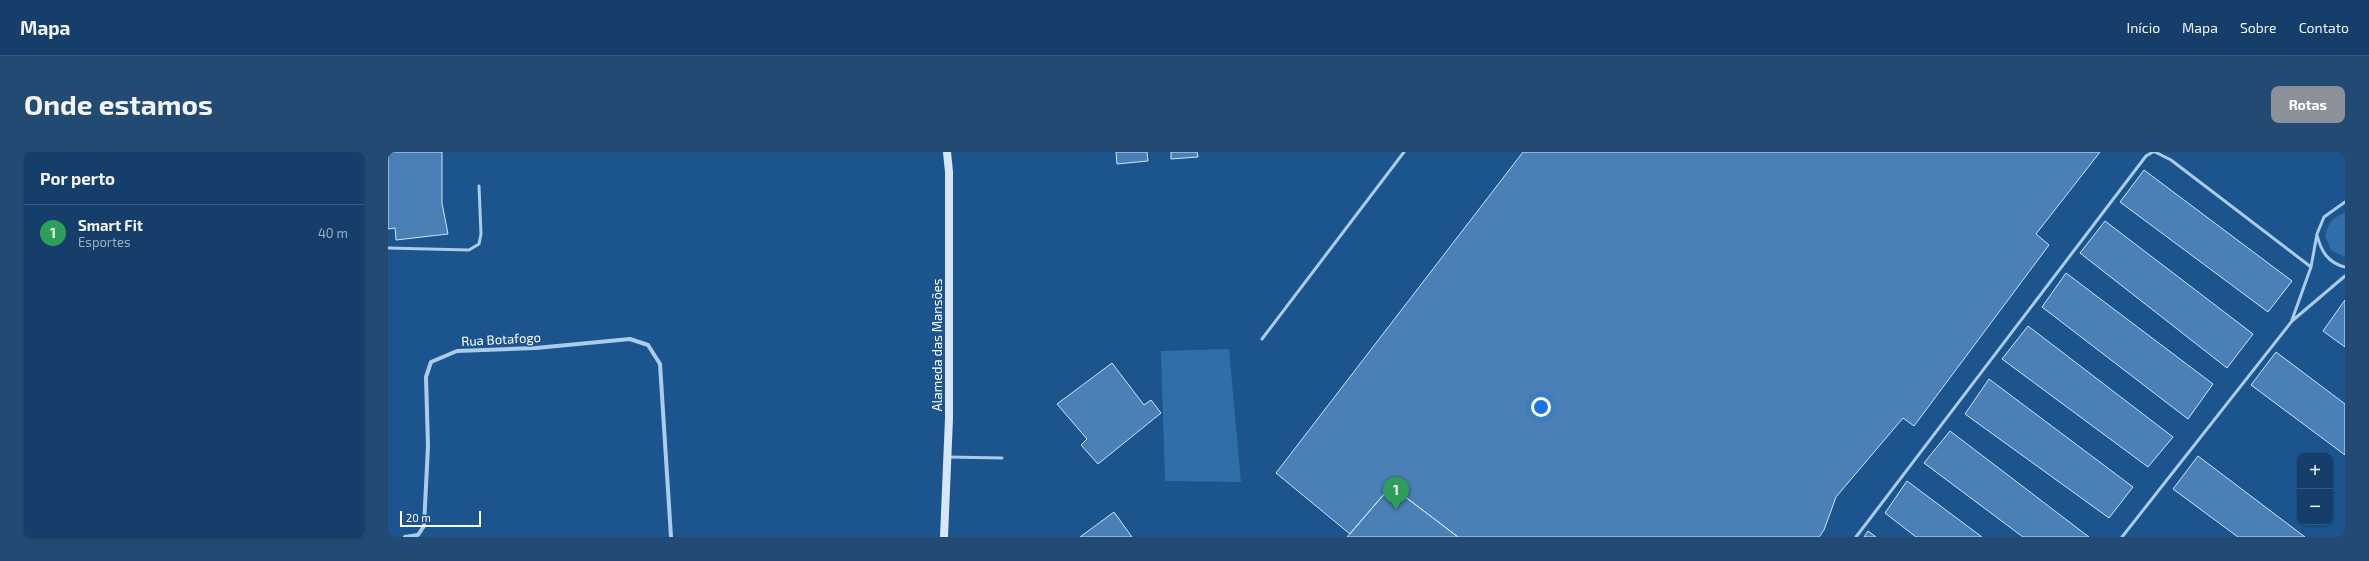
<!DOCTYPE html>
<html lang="pt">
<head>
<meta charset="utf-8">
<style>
  body { margin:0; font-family:"Exo 2",sans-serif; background:#224a72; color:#f1f3f6 }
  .controls { position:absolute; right:12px; bottom:12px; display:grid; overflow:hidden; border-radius:8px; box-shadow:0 1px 3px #0004 }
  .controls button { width:36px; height:36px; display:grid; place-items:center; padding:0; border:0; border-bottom:1px solid #34587e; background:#153f6a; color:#f1f3f6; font:20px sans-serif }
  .scale { position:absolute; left:12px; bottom:10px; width:81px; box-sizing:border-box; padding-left:4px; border:2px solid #fff; border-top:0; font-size:11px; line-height:14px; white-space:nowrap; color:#fff; -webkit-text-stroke:3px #1c548d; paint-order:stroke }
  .you { position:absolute; left:1153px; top:255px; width:14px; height:14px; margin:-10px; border:3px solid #fff; border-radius:50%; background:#1a73e8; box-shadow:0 0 0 6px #1a73e833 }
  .badge { display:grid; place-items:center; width:26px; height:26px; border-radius:50%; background:#8c9099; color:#fff; font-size:13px; font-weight:700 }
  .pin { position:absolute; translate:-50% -33px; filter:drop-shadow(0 1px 2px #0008) }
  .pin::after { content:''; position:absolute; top:21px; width:14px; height:12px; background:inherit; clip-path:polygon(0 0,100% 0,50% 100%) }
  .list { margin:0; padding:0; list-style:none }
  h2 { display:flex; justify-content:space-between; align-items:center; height:52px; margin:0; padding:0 16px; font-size:17px }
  h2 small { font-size:13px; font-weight:400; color:#9dafc1 }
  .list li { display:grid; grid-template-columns:26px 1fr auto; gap:12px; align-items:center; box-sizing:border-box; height:56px; padding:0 16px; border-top:1px solid #34587e }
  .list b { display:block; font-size:15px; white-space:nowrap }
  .list p { margin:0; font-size:13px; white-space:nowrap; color:#9dafc1 }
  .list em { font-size:13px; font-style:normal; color:#9dafc1 }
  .map { position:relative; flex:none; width:1957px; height:385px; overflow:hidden; border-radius:8px }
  header { display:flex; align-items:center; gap:24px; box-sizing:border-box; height:56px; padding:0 20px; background:#153f6a; border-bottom:1px solid #34587e }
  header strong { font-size:19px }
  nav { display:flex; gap:22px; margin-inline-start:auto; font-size:14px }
  .intro { display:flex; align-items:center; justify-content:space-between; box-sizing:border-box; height:96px; padding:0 24px }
  h1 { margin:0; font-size:28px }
  .button { padding:10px 18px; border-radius:8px; background:#8c9099; color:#fff; font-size:14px; font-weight:700 }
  main { display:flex; gap:24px; padding:0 24px }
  aside { flex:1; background:#153f6a; border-radius:8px; box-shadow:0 1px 3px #0004 }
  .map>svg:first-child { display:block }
</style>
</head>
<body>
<header>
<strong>Mapa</strong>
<nav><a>Início</a><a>Mapa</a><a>Sobre</a><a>Contato</a></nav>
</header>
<div class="intro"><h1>Onde estamos</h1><a class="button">Rotas</a></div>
<main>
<aside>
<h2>Por perto<small></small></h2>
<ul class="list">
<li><span class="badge" style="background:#2e9e5b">1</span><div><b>Smart Fit</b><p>Esportes</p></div><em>40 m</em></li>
</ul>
</aside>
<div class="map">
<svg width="1957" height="385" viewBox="0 0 1957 385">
  <rect width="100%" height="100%" fill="#1c548d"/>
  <!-- green -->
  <path fill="#306eaa" d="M1957 61V105L1943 98 1937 84C1940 71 1945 65 1957 61Z
    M841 197 853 330 777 329 773 199Z"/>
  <!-- building -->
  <path fill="#4a80b6" stroke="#cfe4f9" d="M0 0H54V51L60 82 8 88 7 76 0 77Z
    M728 0H759L760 9 729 12Z
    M783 0H809L810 5 783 7Z
    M1135 0H1712L1648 82 1661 93 1526 274 1515 266 1448 345 1436 378 1431 385H1070L1003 334 962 382 888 321Z
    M1756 18 1904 129 1880 160 1732 50Z
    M1717 69 1865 182 1839 216 1692 101Z
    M1678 121 1825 232 1800 267 1654 155Z
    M1957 148V195L1935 179Z
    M1640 174 1785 285 1760 315 1614 207Z
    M1888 200 1957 252V303L1863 233Z
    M724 211 756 253 763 248 773 261 710 312 693 293 699 287 669 252Z
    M1601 227 1745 335 1721 366 1577 262Z
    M1562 279 1701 385H1635L1536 311Z
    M1810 304 1917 385H1850L1785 337Z
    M1519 329 1594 385H1528L1497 361Z
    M1003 334 1070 385H959Z
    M726 360 744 385H692Z
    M1480 379 1488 385H1476Z"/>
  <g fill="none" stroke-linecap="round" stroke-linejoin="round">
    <!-- lane -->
    <path stroke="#a9cced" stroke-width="3" d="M1767 0 1783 8 1923 115
      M1929 83C1933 99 1940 111 1957 115
      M0 96 81 98 91 92 93 82 91 34
      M1904 168 1923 115 1929 82 1936 65 1957 50
      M874 187 1016 0
      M560 305 614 306
      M1468 385 1758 4 1765 0
      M1734 385 1904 169 1957 124"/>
    <!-- street -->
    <path stroke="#a9cced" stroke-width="4" d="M17 385 30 383 36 374 40 294 38 225 43 210 69 199 148 196 242 187 260 193 272 212 283 385"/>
    <!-- secondary -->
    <path stroke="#d6e7f9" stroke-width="8" d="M556 385 561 266V20L559 0"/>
  </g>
  <g text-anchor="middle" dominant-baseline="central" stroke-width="3" stroke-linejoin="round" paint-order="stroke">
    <!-- street labels -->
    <g font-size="13" fill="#fff" stroke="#1c548d">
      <text transform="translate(113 187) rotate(-3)">Rua Botafogo</text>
      <text transform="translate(549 193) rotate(-90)">Alameda das Mansões</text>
    </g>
  </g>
</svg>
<div class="controls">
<button>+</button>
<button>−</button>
</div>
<div class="scale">20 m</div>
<div class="you"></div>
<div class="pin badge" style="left:1008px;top:358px;background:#2e9e5b">1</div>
</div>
</main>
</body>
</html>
